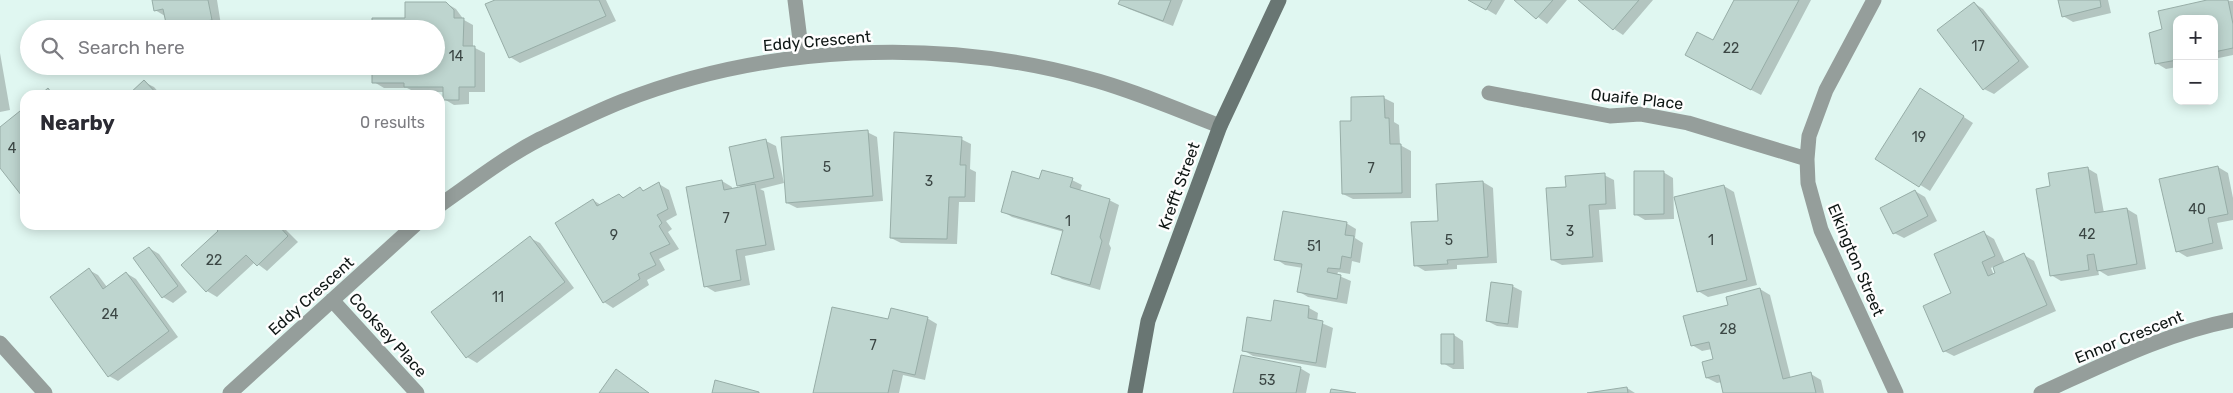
<!DOCTYPE html>
<html lang="en">
<head>
<meta charset="utf-8">
<style>
  body { margin:0; font-family:Rubik,sans-serif; background:#f2f2f3; color:#2b2b33 }
  .controls { position:absolute; right:15px; top:15px; display:grid; overflow:hidden; border-radius:10px; box-shadow:0 2px 12px #0003 }
  .controls button { width:45px; height:45px; display:grid; place-items:center; padding:0; border:0; border-bottom:1px solid #e1e1e2; background:#fff; color:#2b2b33; font:25px sans-serif }
  .list { margin:0; padding:0; list-style:none }
  h2 { display:flex; justify-content:space-between; align-items:center; height:65px; margin:0; padding:0 20px; font-size:21px }
  h2 small { font-size:16px; font-weight:400; color:#7c7c81 }
  .icon { flex:none; width:28px; height:28px; fill:none; stroke:currentColor; stroke-width:2; stroke-linecap:round; stroke-linejoin:round }
  .map { position:relative; flex:none; width:2233px; height:393px; overflow:hidden }
  .search { position:absolute; background:#fff; box-shadow:0 2px 12px #0003; left:20px; top:20px; width:425px; height:55px; display:flex; align-items:center; gap:12px; box-sizing:border-box; padding:0 18px; border-radius:28px; color:#7c7c81; font-size:19px }
  .panel { position:absolute; background:#fff; box-shadow:0 2px 12px #0003; left:20px; top:90px; width:425px; height:140px; border-radius:15px }
  .map>svg:first-child { display:block }
</style>
</head>
<body>
<div class="map">
<svg width="2233" height="393" viewBox="0 0 2233 393">
  <rect width="100%" height="100%" fill="#e0f7f1"/>
  <!-- shadow -->
  <path fill="#0003" fill-rule="evenodd" d="M153 0H217L221 25 199 29H171L168 27 165 16 155 10Z
    M498 0H606L616 21 520 63 510 57Z
    M1121 0H1183L1173 26 1129 9 1120 4Z
    M1471 0H1505L1496 15Z
    M1516 0H1567L1547 24Z
    M1580 0H1653L1623 35 1614 29Z
    M1736 0H1811L1761 95 1696 61 1714 42Z
    M2059 0H2108L2111 13 2073 22 2063 16Z
    M2213 0 2233 1V55L2214 59V19H2177V67L2166 69 2156 63 2164 30 2160 12Z
    M446 3 456 9 464 20 473 25V47L485 53V92H469V104L454 105 444 99V92H415L407 88H384L374 82 436 66V29L407 20Z
    M1974 3 1983 9 2029 67 1994 94 1984 89Z
    M0 53 10 110 0 112Z
    M144 82 154 87 161 95H130Z
    M1930 95 1973 123 1930 191 1877 158Z
    M1384 98 1394 103V122L1399 125 1400 145 1411 151V198L1353 199 1343 194 1353 122Z
    M867 132 877 137 883 201 797 208 787 203Z
    M961 139 971 144 970 169 976 172 975 202H959L957 244 901 243 891 238Z
    M766 141 776 146 784 183 760 189 764 191 775 250 745 256 750 285 715 292 705 286 722 181 732 187V190L742 188 738 185Z
    M2218 167 2228 173 2233 198V220L2217 223 2223 249 2187 257 2177 251Z
    M2087 168 2097 174 2104 213 2127 209 2137 215 2146 269 2108 276 2098 270 2099 275 2061 281 2051 275 2052 187Z
    M1663 172 1673 178 1674 219 1645 220 1635 214Z
    M1604 175 1614 180 1616 209 1599 210 1603 262 1562 265 1552 260 1567 188Z
    M1040 180H1072L1082 185 1080 191 1109 200 1119 205 1109 244 1111 248 1100 290 1062 279 1053 273 1064 232 1012 217 1002 211Z
    M1483 182 1493 188 1497 263 1457 265V269L1425 271 1415 265 1439 222Z
    M659 184 669 190 677 215 666 221 672 229 668 232 679 249 659 259 665 270 647 280 649 285 613 308 604 302 593 200 601 205 619 195 625 198 640 189 645 191Z
    M1724 186 1734 192 1757 285 1708 297 1698 291Z
    M1915 191 1925 197 1937 221 1904 238 1894 233Z
    M1346 223 1356 229 1355 238 1363 243 1360 263 1352 261 1350 274 1338 272 1337 275 1351 281 1347 304 1308 297 1298 291 1303 268 1285 265 1276 259Z
    M215 225H281L298 242 267 271 255 262 217 297 207 291 183 265 220 231Z
    M308 225H317L313 228Z
    M1984 233 1994 239 2005 263 2024 255 2034 261 2056 311 1954 356 1944 351 1953 294ZM1994 266 1997 273 1994 275 1991 268Z
    M530 238 540 243 574 288 477 363 467 357Z
    M149 248 159 254 187 292 173 303 163 297Z
    M89 270 98 275 107 287 126 273 136 279 178 337 118 381 109 376Z
    M1512 286 1522 291 1518 328 1497 326 1487 321Z
    M1760 289 1770 295 1791 379 1811 374 1821 380 1824 393H1725L1722 382 1717 383 1707 378 1715 360 1712 349 1702 351 1692 345 1729 306Z
    M1309 308 1318 313 1317 321 1333 328 1326 368 1253 356 1243 350 1272 322Z
    M927 318 937 324 925 380 903 375 899 393H814Z
    M1454 335 1463 341 1464 369H1453L1443 363Z
    M1300 368 1310 374 1306 393H1235Z
    M1627 388 1635 393H1595Z"/>
  <!-- building -->
  <path fill="#bed5cf" stroke="#97ada7" d="M152 0H208L212 20 167 28 163 9 154 11Z
    M495 0H599L606 16 509 58 485 4Z
    M1120 0H1171L1163 21 1118 4Z
    M1468 0H1492L1486 10Z
    M1514 0H1553L1536 19Z
    M1578 0H1639L1613 30Z
    M1734 0H1799L1751 90 1685 55 1697 32 1713 40Z
    M2058 0H2100L2101 7 2062 17Z
    M2207 0H2228L2233 24V48L2214 52V19H2177V60L2155 64 2149 33 2162 29 2158 11Z
    M405 2H446L454 10V18H464L463 46H475V87H459V100H443V87H404V83H372V66H436V29H372V18H405Z
    M1974 2 2019 61 1983 90 1937 30Z
    M144 80 158 95H128Z
    M48 88 53 95H40Z
    M1920 88 1964 116 1919 187 1875 159Z
    M1384 96 1385 118H1389L1390 144H1401L1402 193 1342 194 1340 121H1351V97Z
    M25 107V200L0 168V127Z
    M868 130 873 196 786 203 781 137Z
    M894 132 962 137 960 165H966L965 197H949L947 239 890 238Z
    M766 139 774 178 737 186 729 147Z
    M2218 166 2228 214 2208 218 2213 243 2176 252 2159 179Z
    M2088 167 2095 213 2127 208 2137 264 2097 271 2094 254 2087 255 2089 270 2050 276 2036 189 2050 186 2048 173Z
    M1042 170 1073 178 1070 187 1110 199 1100 237 1102 241 1090 285 1051 274 1063 230 1001 212 1012 171 1039 179Z
    M1634 171H1664V214L1634 215Z
    M1605 173 1606 204 1589 205 1593 257 1551 260 1546 188 1566 187 1565 176Z
    M722 180 724 190 755 184 766 245 736 250 741 280 704 287 686 187Z
    M1483 181 1488 257 1447 260 1448 264 1414 266 1411 222 1438 221 1436 184Z
    M659 182 668 209 657 215 662 223 659 226 670 244 650 253 656 265 638 274 640 279 603 303 555 223 593 199 597 206 619 194 623 198 640 187 643 191Z
    M1724 185 1747 280 1697 292 1674 197Z
    M1915 190 1928 216 1893 234 1880 208Z
    M1283 211 1347 222 1345 235 1354 236 1351 258 1342 256 1340 269 1328 268 1327 272 1341 275 1337 299 1297 292 1302 264 1274 260Z
    M213 225H278L288 236 257 266 246 255 206 292 181 265 218 231Z
    M1984 231 1995 256 1982 262 1988 276 1995 273 1993 267 2024 253 2047 305 1943 352 1923 306 1951 293 1934 254Z
    M530 236 565 282 466 358 431 312Z
    M149 247 178 286 162 298 133 258Z
    M89 268 103 289 126 272 169 331 108 377 50 297Z
    M1491 282 1513 285 1508 324 1486 321Z
    M1760 288 1783 379 1811 372 1816 393H1723L1719 375 1706 378 1702 362 1713 359 1709 342 1691 346 1683 316 1728 305 1726 297Z
    M1274 300 1309 306 1308 318 1323 321 1316 363 1242 351 1247 317 1271 321Z
    M832 307 888 319 891 308 928 317 915 375 893 370 888 393H813Z
    M1441 334H1454V364H1441Z
    M1241 355 1301 367 1296 393H1233Z
    M616 369 649 393H599Z
    M715 380 759 392V393H712Z
    M1627 387 1628 393H1587Z
    M1331 389 1356 393H1330Z"/>
  <g fill="none" stroke-linecap="round" stroke-linejoin="round">
    <!-- street -->
    <path stroke="#959e9b" stroke-width="15" d="M795 0 802 56
      M1874 0 1826 90 1809 136 1807 159 1808 183 1821 230 1896 393
      M1489 93 1610 116 1640 114 1688 123 1807 159
      M440 205C473 182 505 157 540 139 567 126 595 112 623 101 766 45 939 37 1087 78 1130 89 1178 110 1220 126
      M332 300 417 393
      M0 343 45 393
      M230 393 415 225
      M2041 393C2103 365 2165 333 2233 320"/>
    <!-- secondary -->
    <path stroke="#697673" stroke-width="15" d="M1135 393 1148 321 1220 126 1279 0"/>
  </g>
  <g text-anchor="middle" dominant-baseline="central" stroke-width="5" stroke-linejoin="round" paint-order="stroke">
    <!-- number labels -->
    <g font-size="14" fill="#3b4644">
      <text x="1978" y="46">17</text>
      <text x="1731" y="48">22</text>
      <text x="456" y="56">14</text>
      <text x="1919" y="137">19</text>
      <text x="12" y="148">4</text>
      <text x="827" y="167">5</text>
      <text x="1371" y="168">7</text>
      <text x="929" y="181">3</text>
      <text x="2197" y="209">40</text>
      <text x="726" y="218">7</text>
      <text x="1068" y="221">1</text>
      <text x="1570" y="231">3</text>
      <text x="2087" y="234">42</text>
      <text x="614" y="235">9</text>
      <text x="1449" y="240">5</text>
      <text x="1711" y="240">1</text>
      <text x="1314" y="246">51</text>
      <text x="214" y="260">22</text>
      <text x="498" y="297">11</text>
      <text x="110" y="314">24</text>
      <text x="1728" y="329">28</text>
      <text x="873" y="345">7</text>
      <text x="1267" y="380">53</text>
    </g>
    <!-- street labels -->
    <g font-size="16" fill="#0f1715" stroke="#fefefe">
      <text transform="translate(817 41) rotate(-5)">Eddy Crescent</text>
      <text transform="translate(1637 99) rotate(6)">Quaife Place</text>
      <text transform="translate(1179 186) rotate(-70)">Krefft Street</text>
      <text transform="translate(1856 260) rotate(67)">Elkington Street</text>
      <text transform="translate(311 296) rotate(-42)">Eddy Crescent</text>
      <text transform="translate(388 335) rotate(48)">Cooksey Place</text>
      <text transform="translate(2129 337) rotate(-22)">Ennor Crescent</text>
    </g>
  </g>
</svg>
<div class="controls">
<button>+</button>
<button>−</button>
</div>
<div class="search"><svg class="icon" aria-label="search" viewBox="0 0 24 24"><circle cx="10" cy="10" r="6"/><path d="M15 15l6 6"/></svg>Search here</div>
<section class="panel">
<h2>Nearby<small>0 results</small></h2>
<ul class="list">
</ul>
</section>
</div>
</body>
</html>
